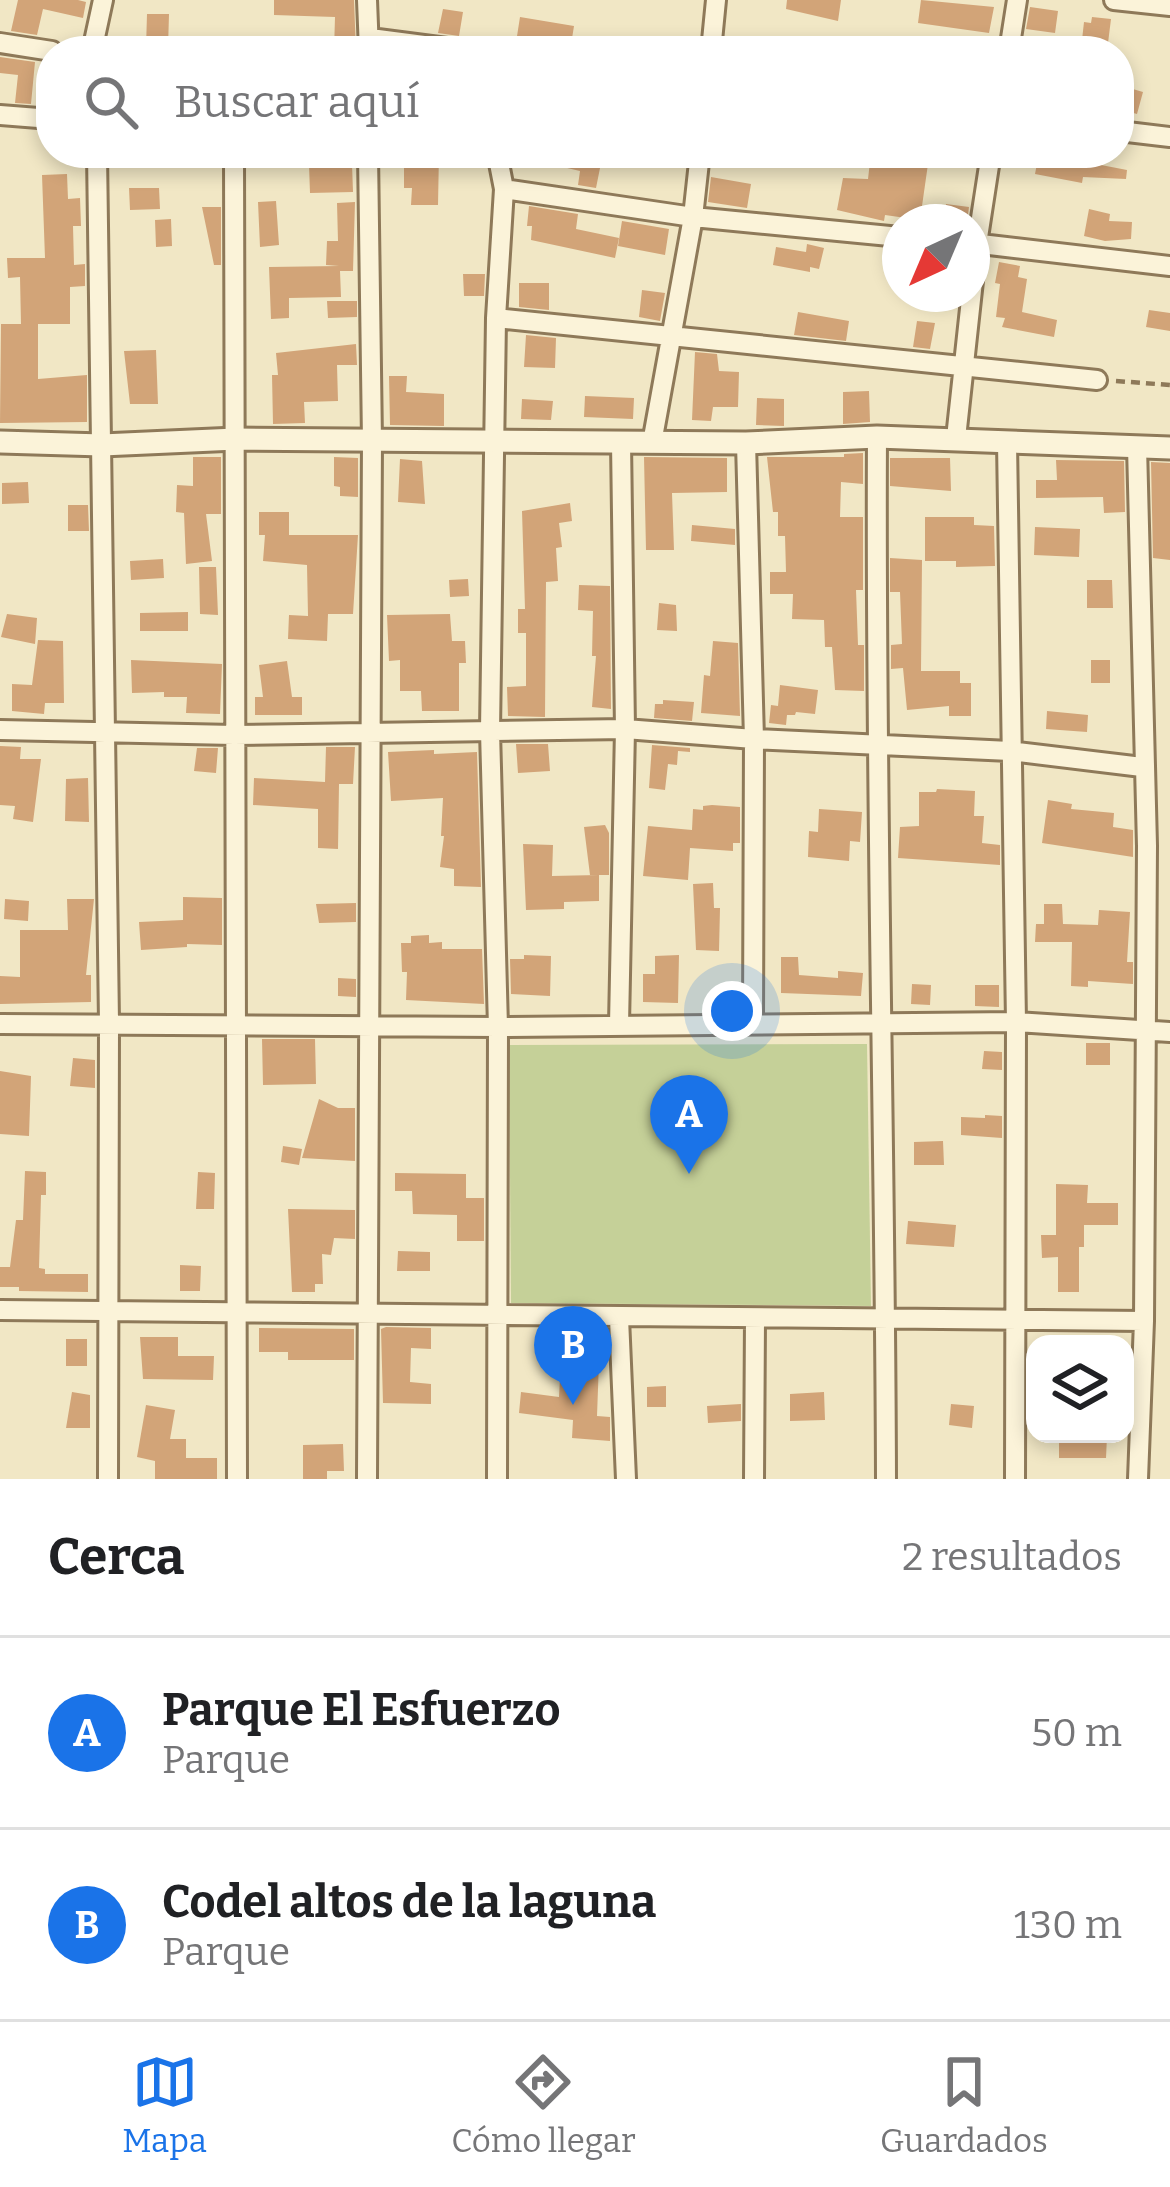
<!DOCTYPE html>
<html lang="es">
<head>
<meta charset="utf-8">
<style>
  body { margin:0; font-family:Bitter,serif; background:#f2f2f2; color:#202124 }
  .controls { position:absolute; right:36px; bottom:36px; display:grid; overflow:hidden; border-radius:24px; box-shadow:0 6px 18px #0003 }
  .controls button { width:108px; height:108px; display:grid; place-items:center; padding:0; border:0; border-bottom:3px solid #e0e0e0; background:#fff; color:#202124; font:60px sans-serif }
  .compass { position:absolute; left:882px; top:204px; width:108px; height:108px; border-radius:50%; background:#fff; box-shadow:0 6px 18px #0003; rotate:224deg }
  .you { position:absolute; left:732px; top:1011px; width:42px; height:42px; margin:-30px; border:9px solid #fff; border-radius:50%; background:#1a73e8; box-shadow:0 0 0 18px #1a73e833 }
  .badge { display:grid; place-items:center; width:78px; height:78px; border-radius:50%; background:#1a73e8; color:#fff; font-size:39px; font-weight:700 }
  .pin { position:absolute; translate:-50% -99px; filter:drop-shadow(0 3px 6px #0008) }
  .pin::after { content:''; position:absolute; top:63px; width:42px; height:36px; background:inherit; clip-path:polygon(0 0,100% 0,50% 100%) }
  .list { margin:0; padding:0; list-style:none }
  h2 { display:flex; justify-content:space-between; align-items:center; height:156px; margin:0; padding:0 48px; font-size:51px }
  h2 small { font-size:39px; font-weight:400; color:#757577 }
  .list li { display:grid; grid-template-columns:78px 1fr auto; gap:36px; align-items:center; box-sizing:border-box; height:192px; padding:0 48px; border-top:3px solid #e0e0e0 }
  .list b { display:block; font-size:45px; white-space:nowrap }
  .list p { margin:0; font-size:39px; white-space:nowrap; color:#757577 }
  .list em { font-size:39px; font-style:normal; color:#757577 }
  .icon { flex:none; width:66px; height:66px; fill:none; stroke:currentColor; stroke-width:2; stroke-linecap:round; stroke-linejoin:round }
  .map { position:relative; flex:none; width:1170px; height:1479px; overflow:hidden }
  .search { position:absolute; background:#fff; box-shadow:0 6px 18px #0003; left:36px; right:36px; top:36px; height:132px; display:flex; align-items:center; gap:30px; box-sizing:border-box; padding:0 42px; border-radius:48px; color:#757577; font-size:45px }
  .sheet { height:540px; background:#fff }
  nav { display:flex; justify-content:space-around; align-items:center; box-sizing:border-box; height:168px; border-top:3px solid #e0e0e0; background:#fff; font-size:33px; color:#757577 }
  nav a { display:grid; justify-items:center; gap:6px }
  nav .on { color:#1a73e8 }
  .map>svg:first-child { display:block }
</style>
</head>
<body>
<div class="map">
<svg width="1170" height="1479" viewBox="0 0 1170 1479">
  <rect width="100%" height="100%" fill="#f1e7c5"/>
  <!-- green -->
  <path fill="#c5d098" d="M867 1044 871 1306 511 1303 509 1045Z"/>
  <!-- building -->
  <path fill="#d2a478" d="M18 0H78L86 2 83 18 43 9 37 35 11 31Z
    M274 0H354L356 51H334L335 17 274 15Z
    M787 0H841L838 21 786 9Z
    M921 0 994 7 989 33 918 23Z
    M1030 7 1058 11 1055 33 1026 29Z
    M443 9 463 12 459 36 438 33Z
    M147 14H169L168 48H146Z
    M520 17 574 26 570 51 515 49Z
    M1092 17 1111 19 1107 51 1081 49 1084 22 1091 23Z
    M0 57 35 62 31 104 15 103 18 75 0 73Z
    M1119 85 1143 92 1137 114 1119 109Z
    M404 153H439L438 205H411L412 188H404Z
    M534 153H578L602 158 596 188 578 185 580 171 533 160Z
    M871 153H900V161L928 164 920 220 885 215 884 221 837 210 843 178 868 179Z
    M1039 153 1127 170 1126 179 1083 177 1082 183 1035 174Z
    M352 164 353 192 310 193 309 165Z
    M67 174 68 199 80 198 81 226H73L74 265 85 264V286L70 287V324H38V379L87 375V422L0 423 1 324H21L20 277 8 278 7 258H45L42 175Z
    M711 177 751 184 747 208 708 202Z
    M129 188H159L160 209 130 210Z
    M276 201 279 245 260 247 258 202Z
    M355 202 353 271H340L341 297 289 298V318L271 319 269 267 339 266 326 265 327 241H338L337 203Z
    M946 204 969 207 967 222H945Z
    M529 206 578 214 576 229 619 238 615 258 531 240 532 226H527Z
    M202 207H221V265H214Z
    M1089 209 1110 214 1109 221 1132 222 1131 239 1105 241 1084 236Z
    M171 219 172 246 156 247 155 220Z
    M622 221 669 229 665 255 618 246Z
    M807 244 824 248 819 269 810 267V272L773 265 776 247 806 252Z
    M999 262 1020 266 1018 277 1027 279 1022 312 1057 320 1054 337 1002 327 1005 318 996 317 1000 284 995 283Z
    M463 274H485L484 296H464Z
    M519 283H549V310L519 307Z
    M642 290 665 293 660 321 639 317Z
    M327 301H357V317L328 318Z
    M1149 310 1170 313V331L1146 327Z
    M798 312 849 321 846 341 794 335Z
    M917 321 935 323 930 349 913 347Z
    M526 335 556 338 555 368 524 367Z
    M356 344 357 365H337L338 401 304 402 305 423 273 424 272 375H278L276 353Z
    M156 350 158 404H130L124 351Z
    M695 352 717 354 719 371 739 372 738 407H713L711 421 692 420Z
    M389 376H407L406 392 444 394V426L390 425Z
    M869 391 870 422 843 424V392Z
    M585 396 634 398 633 419 584 417Z
    M757 398 784 399V426L756 425Z
    M522 399 553 401 551 420 521 419Z
    M863 453V484L841 482 840 517H863V590H856L858 645H864V691L835 690 832 647H825L824 620 792 619 793 594H770V572H786L785 536H778V512H773L767 457H844V454Z
    M193 457H221V514H206L212 561 186 564 184 513 176 512 177 485 193 486Z
    M334 457 358 458V497L340 496V487L334 486Z
    M644 457 727 458V492L672 493 674 550H646Z
    M890 458H950L951 491 890 486Z
    M400 459 422 461 425 504 398 502Z
    M1056 460 1124 461 1125 512 1104 513 1103 497 1036 498V480H1057Z
    M1151 462 1170 463V560L1153 558Z
    M28 482 29 503 2 504V483Z
    M570 503 572 521 559 523 562 547 556 548 558 581 546 582 545 717 508 716 507 687 526 686V633H518V609H525L522 511Z
    M68 505H88L89 531H68Z
    M259 512H289V535H358L353 614H328L327 641 288 639 289 615 308 616 307 565 263 561 265 535H259Z
    M925 517H974V525L994 526 995 566 956 567V561H925Z
    M692 525 735 529V545L691 541Z
    M1035 527 1080 529 1079 557 1034 555Z
    M890 558 922 560 921 671H960V683H971V716H949V706L907 710 903 668 891 669V645L902 644 900 592H890Z
    M163 559 164 578 131 580 130 561Z
    M199 567H216L218 615 200 614Z
    M468 579 469 596 450 597 449 580Z
    M1087 580H1112L1113 608H1087Z
    M579 585 610 586 611 709 592 707 596 656H592L593 611 578 610Z
    M659 603 676 605 677 631 657 630Z
    M188 612V631H140V613Z
    M7 614 37 618 35 644 1 637Z
    M450 614 452 641H465L466 663H459V711H422L421 691H400V660L389 661 387 615Z
    M38 640 63 641 64 703H45L44 714 12 711V684L32 685Z
    M713 641 738 643 740 716 701 713 704 675 710 676Z
    M131 660 222 664 220 714 186 713 187 697H164V692L132 693Z
    M1091 660H1110V683H1091Z
    M287 661 292 697H302V715H255V697H263L259 665Z
    M780 685 818 690 815 714 796 712 795 715H787L786 725 769 723 771 705 778 706Z
    M663 700 694 702 692 721 654 718 655 704H663Z
    M1047 711 1088 715 1087 732 1046 729Z
    M516 744H548L550 771 518 773Z
    M652 745 690 748V752L678 751 677 765 668 764 665 790 649 788Z
    M0 746 21 747 20 759H41L33 822 13 819 15 806 0 805Z
    M326 747H355L353 784H339L338 849 318 848V809L253 805 254 778 325 782Z
    M197 748H218L216 773 194 771Z
    M434 750V754L477 752 481 887 454 886V869L440 867 444 836H441L443 798 391 801 388 752Z
    M88 778 89 822 65 821 66 779Z
    M937 789 975 791 974 816H984L982 843 1000 845V865L898 858 900 827 919 826V792H936Z
    M1048 800 1072 804 1071 809 1114 813 1113 827 1133 830V857L1042 843Z
    M712 805 740 807V843H733V851L690 848 688 880 643 876 648 826 692 830 693 809 703 810V806Z
    M819 809 862 812 860 842 850 841 849 861 808 857 809 831 818 832Z
    M605 825 609 833V875H590L584 827Z
    M523 844 553 845 552 876 599 875V901L564 902V909L526 910Z
    M713 883 714 908H720L719 951 696 950 693 884Z
    M183 897 222 898V945L187 944V947L141 950 139 922 183 920Z
    M5 899 29 901 28 921 4 919Z
    M67 899H94L86 975H91V1002L0 1004V976L20 977V930H68Z
    M356 903V922L319 923 316 904Z
    M1044 904H1062L1063 924 1098 925 1099 910 1130 912 1127 962H1133V984L1088 981V987L1071 986 1072 942H1035L1036 924H1044Z
    M429 935V943L442 942V949H482L484 1004 406 1000 407 972H402L401 943H411V936Z
    M524 955 551 956 550 996 511 994 510 959H524Z
    M679 955 678 1003 643 1002V974H655V956Z
    M781 957H798L799 975 838 978V971L863 973 861 996 781 993Z
    M338 978 356 979V997L338 996Z
    M912 984 931 985 930 1005 911 1004Z
    M975 985H999V1007L975 1006Z
    M262 1039H315L316 1084 263 1085Z
    M1086 1043H1110V1065H1086Z
    M984 1051 1002 1052V1070L982 1069Z
    M73 1058 95 1060V1088L70 1086Z
    M0 1071 31 1076 29 1136 0 1134Z
    M319 1099 338 1108H355V1161L302 1158Z
    M985 1115 1002 1116V1138L961 1135V1117L985 1118Z
    M943 1141 944 1165H914V1142Z
    M283 1146 302 1149 299 1165 281 1162Z
    M25 1171 46 1172V1195H41L39 1268 45 1269V1274H88V1292L19 1291V1287H0V1267H10L16 1220H23Z
    M198 1172 215 1173 214 1209H196Z
    M395 1173 466 1174V1198H484V1241H457V1215L413 1214 412 1191H395Z
    M1056 1184 1088 1185 1087 1203H1118V1225H1084V1247H1079V1292H1058V1257L1042 1258 1041 1235H1056Z
    M288 1209 355 1210V1239L334 1238 331 1255 322 1254 323 1284H315V1292H292Z
    M908 1221 956 1225 954 1247 906 1244Z
    M398 1251 430 1252V1271H397Z
    M180 1265 201 1266 200 1291H180Z
    M386 1327 431 1328V1349L411 1348 410 1382 431 1384V1404L383 1403 381 1329Z
    M259 1328 354 1329V1360H288V1352H259Z
    M140 1337H178V1356H214L213 1380 143 1379Z
    M66 1339H87V1366H66Z
    M561 1359 599 1361 597 1416 610 1417V1441L572 1438 573 1420 519 1413 521 1392 559 1397Z
    M666 1386V1407H647V1387Z
    M72 1392 90 1395V1428H66Z
    M824 1392 825 1420 790 1421V1394Z
    M741 1404V1421L708 1423 707 1406Z
    M951 1404 974 1406 972 1428 949 1425Z
    M146 1405 175 1410 170 1439H186V1458H217V1479H155V1461L137 1457Z
    M1059 1434 1107 1436 1106 1458H1059Z
    M343 1444 344 1471H327V1479H303V1445Z"/>
  <g fill="none" stroke-linecap="round" stroke-linejoin="round">
    <defs>
      <path id="minor" d="M367 0 369 51
        M1114 0 1170 6
        M370 38 470 51
        M0 43 52 51
        M92 51 103 0
        M711 51 716 0
        M1009 51 1017 0
        M0 115 51 119
        M1119 131 1170 137
        M97 153 109 1023 108 1479
        M234 153 237 1479
        M497 153 504 189 693 217 900 237
        M972 243 1170 266
        M496 318 1097 380
        M877 437C875 784 885 1131 886 1479
        M956 438 977 244 991 153
        M1007 442 1016 1022 1015 1479
        M652 443 693 217 700 153
        M746 443 754 739 753 1024
        M1137 446 1147 846 1144 1321 1138 1479
        M0 730 234 735 625 729 754 739 1010 751 1142 767
        M0 1024 498 1027 1016 1022 1170 1032
        M619 1025 625 729 621 442
        M0 1310 1144 1321
        M619 1318 626 1479
        M367 1479 372 441 368 153
        M497 1479 498 1027 490 731 496 318 504 189
        M754 1479 755 1319"/>
      <path id="tertiary" d="M0 442 102 445 236 439 746 443 877 437 1170 448"/>
    </defs>
    <!-- minor casing -->
    <use href="#minor" stroke="#8e7959" stroke-width="24"/>
    <!-- tertiary casing -->
    <use href="#tertiary" stroke="#8e7959" stroke-width="27"/>
    <!-- path -->
    <path stroke="#8e7959" stroke-width="4.5" stroke-dasharray="9 6" stroke-linecap="butt" d="M1116 381 1170 385"/>
    <!-- minor -->
    <use href="#minor" stroke="#fbf3d9" stroke-width="18"/>
    <!-- tertiary -->
    <use href="#tertiary" stroke="#fbf3d9" stroke-width="21"/>
  </g>
</svg>
<div class="controls">
<button><svg class="icon" aria-label="layers" viewBox="0 0 24 24"><path d="M12 4l9 5-9 5-9-5zM3 14l9 5 9-5"/></svg></button>
</div>
<svg class="compass" viewBox="-18 -18 36 36"><path d="M0-13l5 13h-10z" fill="#e53935"/><path d="M0 13l5-13h-10z" fill="#757577"/></svg>
<div class="you"></div>
<div class="pin badge" style="left:689px;top:1174px">A</div>
<div class="pin badge" style="left:573px;top:1405px">B</div>
<div class="search"><svg class="icon" aria-label="search" viewBox="0 0 24 24"><circle cx="10" cy="10" r="6"/><path d="M15 15l6 6"/></svg>Buscar aquí</div>
</div>
<section class="sheet">
<h2>Cerca<small>2 resultados</small></h2>
<ul class="list">
<li><span class="badge">A</span><div><b>Parque El Esfuerzo</b><p>Parque</p></div><em>50 m</em></li>
<li><span class="badge">B</span><div><b>Codel altos de la laguna</b><p>Parque</p></div><em>130 m</em></li>
</ul>
</section>
<nav>
<a class="on"><svg class="icon" aria-label="map" viewBox="0 0 24 24"><path d="M3 6l6-2 6 2 6-2v14l-6 2-6-2-6 2zM9 4v14M15 6v14"/></svg>Mapa</a>
<a><svg class="icon" aria-label="directions" viewBox="0 0 24 24"><path d="M12 3l9 9-9 9-9-9zM9 14v-3h6M13 9l2 2-2 2"/></svg>Cómo llegar</a>
<a><svg class="icon" aria-label="saved" viewBox="0 0 24 24"><path d="M7 4h10v16l-5-4-5 4z"/></svg>Guardados</a>
</nav>
</body>
</html>
